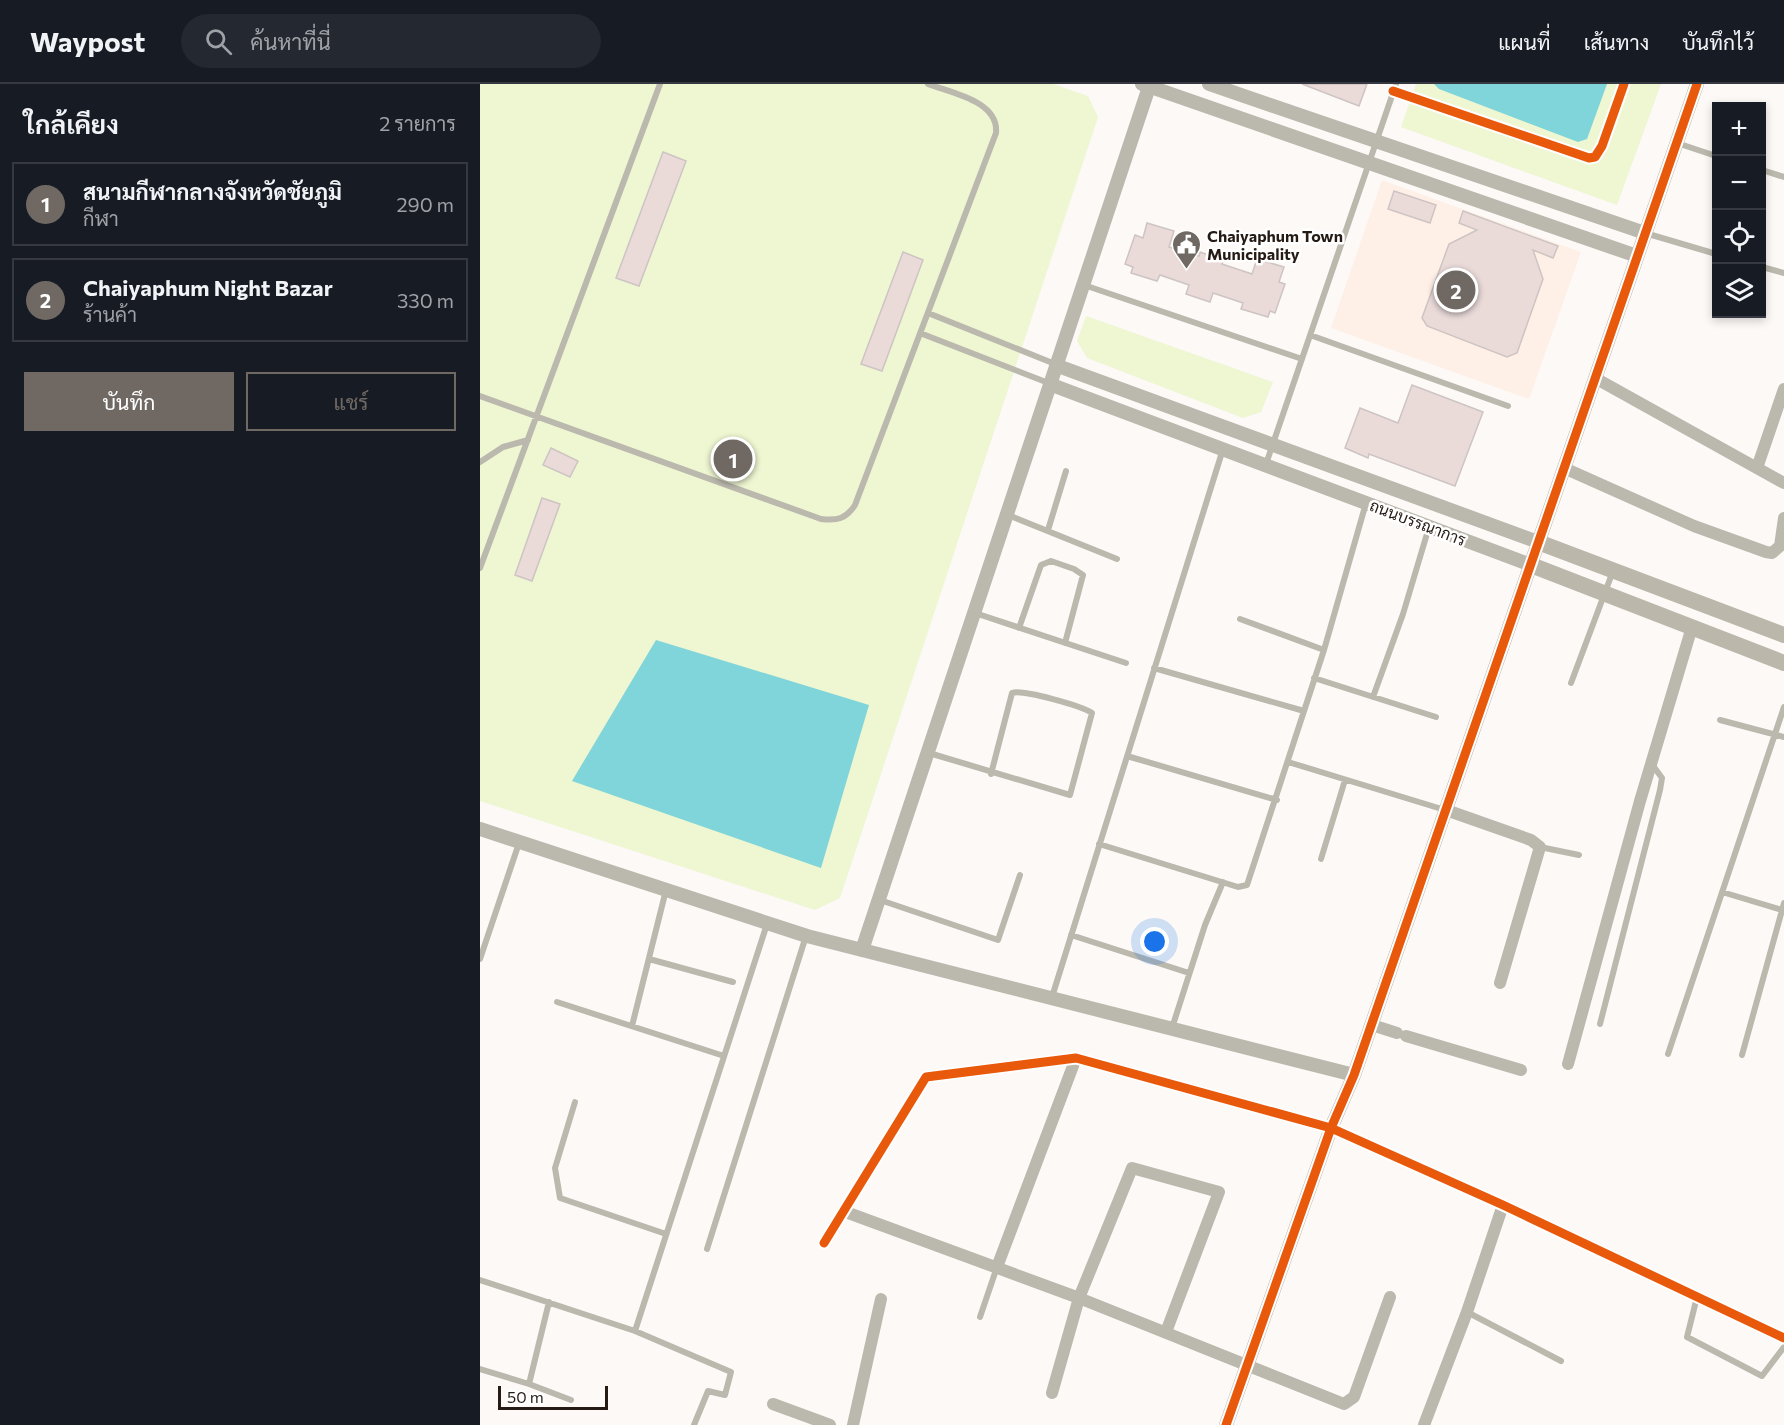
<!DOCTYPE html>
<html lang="th">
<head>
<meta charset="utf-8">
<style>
  body { margin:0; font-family:Commissioner,Sarabun,sans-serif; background:#242831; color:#f1f3f6 }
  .controls { position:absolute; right:18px; top:18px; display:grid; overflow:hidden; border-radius:0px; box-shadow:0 3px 9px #0003 }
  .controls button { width:54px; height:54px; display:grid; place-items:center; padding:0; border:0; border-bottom:2px solid #363941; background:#171b24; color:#f1f3f6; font:30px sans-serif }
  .scale { position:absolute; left:18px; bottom:15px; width:110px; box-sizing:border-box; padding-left:6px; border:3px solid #251b14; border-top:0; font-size:16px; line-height:21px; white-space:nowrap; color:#251b14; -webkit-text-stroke:4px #fff; paint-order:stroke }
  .you { position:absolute; left:675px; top:858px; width:21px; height:21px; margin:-15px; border:4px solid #fff; border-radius:50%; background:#1a73e8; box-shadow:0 0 0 9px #1a73e833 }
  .badge { display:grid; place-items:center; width:39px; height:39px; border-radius:50%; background:#706963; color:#fff; font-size:20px; font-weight:700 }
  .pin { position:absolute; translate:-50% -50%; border:3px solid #fff; box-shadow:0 2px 6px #0006 }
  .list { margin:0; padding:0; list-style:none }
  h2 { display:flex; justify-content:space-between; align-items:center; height:78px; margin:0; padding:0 24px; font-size:26px }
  h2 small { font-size:20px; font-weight:400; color:#9ea1a6 }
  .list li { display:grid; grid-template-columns:39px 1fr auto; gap:18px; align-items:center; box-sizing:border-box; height:84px; margin:0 12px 12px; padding:0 12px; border:2px solid #363941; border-radius:0px }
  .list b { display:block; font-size:22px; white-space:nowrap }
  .list p { margin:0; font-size:20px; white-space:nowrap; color:#9ea1a6 }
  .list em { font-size:20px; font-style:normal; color:#9ea1a6 }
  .actions { display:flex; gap:12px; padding:18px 24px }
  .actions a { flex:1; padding:14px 0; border:2px solid #706963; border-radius:0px; text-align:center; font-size:21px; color:#706963 }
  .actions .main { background:#706963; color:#fff }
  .icon { flex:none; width:33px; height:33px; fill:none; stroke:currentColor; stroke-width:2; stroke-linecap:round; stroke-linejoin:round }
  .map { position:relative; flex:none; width:1304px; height:1341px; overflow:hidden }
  header { display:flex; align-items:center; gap:36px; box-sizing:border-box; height:84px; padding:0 30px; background:#171b24; border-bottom:2px solid #363941 }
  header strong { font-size:28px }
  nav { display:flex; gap:33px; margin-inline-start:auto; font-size:21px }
  .search { width:420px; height:54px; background:#242831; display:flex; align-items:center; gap:15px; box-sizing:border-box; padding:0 21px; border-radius:33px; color:#9ea1a6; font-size:22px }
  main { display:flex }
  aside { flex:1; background:#171b24 }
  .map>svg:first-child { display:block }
</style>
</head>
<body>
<header>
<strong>Waypost</strong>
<div class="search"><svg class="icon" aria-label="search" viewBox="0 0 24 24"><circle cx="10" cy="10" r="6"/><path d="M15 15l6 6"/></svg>ค้นหาที่นี่</div>
<nav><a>แผนที่</a><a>เส้นทาง</a><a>บันทึกไว้</a></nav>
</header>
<main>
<aside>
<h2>ใกล้เคียง<small>2 รายการ</small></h2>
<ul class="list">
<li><span class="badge">1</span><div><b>สนามกีฬากลางจังหวัดชัยภูมิ</b><p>กีฬา</p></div><em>290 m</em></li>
<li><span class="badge">2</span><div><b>Chaiyaphum Night Bazar</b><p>ร้านค้า</p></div><em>330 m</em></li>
</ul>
<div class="actions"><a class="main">บันทึก</a><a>แชร์</a></div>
</aside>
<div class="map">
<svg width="1304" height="1341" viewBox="0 0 1304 1341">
  <rect width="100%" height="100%" fill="#fcf9f7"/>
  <!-- built -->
  <path fill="#fef0e6" d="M902 96 1101 168 1049 315 851 244Z"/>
  <!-- green -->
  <path fill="#eef6d2" d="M0 0H573L608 12 618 33 360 814 335 826 0 717Z
    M936 0H1181L1137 121 921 43Z
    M606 232 793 298 781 328 763 334 607 274 597 257Z"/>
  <!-- water -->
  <path fill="#7fd5da" d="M954 0H1127L1107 55 1098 58 959 5Z
    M176 556 389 621 341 784 92 697Z"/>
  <!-- building -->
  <path fill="#eadbd9" stroke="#cdc4c3" stroke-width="1.5" d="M822 0H887L879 22Z
    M183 68 206 77 159 202 136 194Z
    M914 107 956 121 950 139 908 125Z
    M983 127 1078 162 1073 174 1053 166 1063 195 1037 269 1027 273 947 242 942 234 969 160 997 146 979 139Z
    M667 139 694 147 689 163 719 172 720 168 743 176 742 180 772 190 777 175 804 183 799 198 805 200 795 229 790 227 788 233 761 225 763 219 733 209 730 218 706 210 709 201 680 191 677 197 651 189 653 183 645 180 655 151 663 154Z
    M423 168 443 176 402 287 381 280Z
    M932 301 1003 328 975 402 889 370 888 374 865 364 880 324 918 339Z
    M71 364 98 377 90 393 63 381Z
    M62 414 80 420 52 497 35 491Z"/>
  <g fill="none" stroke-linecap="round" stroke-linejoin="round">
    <!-- service -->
    <path stroke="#bbb8ad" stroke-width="6" d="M1197 59 1236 72
      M1282 86 1304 93
      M1165 149 1236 170
      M1282 183 1304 189
      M604 201 822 275
      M448 229 575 280
      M440 249 571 300
      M830 251 1028 322
      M0 312 341 435C357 437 366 435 375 421L516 49C519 17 471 9 448 0
      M0 378 23 363 48 356
      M786 380 916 0
      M528 431 637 475
      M568 446 586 387
      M0 484 180 0
      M495 529 646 579
      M760 535 844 566
      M539 544 561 481 571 477 594 485 603 491 585 559
      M674 584 824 627
      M834 594 956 633
      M1091 599 1133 487
      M893 613 923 530 949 443
      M1240 636 1304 653
      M449 669 590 711 612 629C602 622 542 605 532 609L511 690
      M647 672 797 716
      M808 678 965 726
      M619 760 758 803 767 801 844 566 886 419
      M1060 763 1099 771
      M841 775 865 696
      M1242 808 1302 826
      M400 816 518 856 540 791
      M591 851 709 889
      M0 875 39 759
      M169 875 253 898
      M572 913 743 365
      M77 918 244 972
      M1120 940 1180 706 1182 694 1171 679
      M152 942 186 806
      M692 944 725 841 743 798
      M1188 970 1304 623
      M1262 971 1304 819
      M95 1018 75 1084 80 1114 186 1150
      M227 1165 326 852
      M0 1196 155 1247 251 1288 245 1311 228 1307 214 1341
      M1217 1213 1207 1253 1282 1292 1304 1263
      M69 1218 49 1300 91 1316
      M987 1228 1081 1277
      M500 1233 517 1183
      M155 1247 287 840
      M0 1285 49 1300"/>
    <!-- minor -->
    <path stroke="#bbb8ad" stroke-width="12" d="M1115 294 1304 399
      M1084 384 1214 442 1286 468 1292 469 1300 462 1304 434
      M1277 384 1304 305
      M966 726 1051 756 1060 763 1020 899
      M892 941 917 949
      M926 952 1041 986
      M1088 980 1160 717 1212 543
      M363 1127 599 1214 864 1320 874 1313 910 1213
      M344 1159 446 993 596 974 851 1044 1023 1121 1304 1254
      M517 1183 596 974
      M572 1309 599 1214 652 1084 739 1108 686 1248
      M293 1320 350 1341
      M373 1341 401 1215
      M944 1341 987 1228 1023 1121"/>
    <!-- tertiary -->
    <path stroke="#bbb8ad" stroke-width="14" d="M662 0 1157 172
      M729 0 1165 149
      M578 282 1058 458
      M572 301 1051 481
      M0 745 327 852 874 991
      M382 866 670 0
      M746 1341 851 1044 874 991 1217 0"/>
    <!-- secondary -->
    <path stroke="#bbb7ab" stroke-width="16" d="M1058 458 1304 551
      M1051 481 1304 579"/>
    <defs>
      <path id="cycleway" d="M913 7 1109 74 1115 73 1122 62 1144 0
        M344 1159 446 993 596 974 851 1044 1023 1121 1304 1254
        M746 1341 851 1044 874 991 1217 0"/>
    </defs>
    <!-- cycleway casing -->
    <use href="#cycleway" stroke="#fff" stroke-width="13"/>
    <!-- cycleway -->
    <use href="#cycleway" stroke="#e8590c" stroke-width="9"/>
  </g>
  <!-- icons -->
  <defs>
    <symbol id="civic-pin" viewBox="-11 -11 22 30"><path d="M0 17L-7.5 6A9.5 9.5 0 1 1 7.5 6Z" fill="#706963" stroke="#fff"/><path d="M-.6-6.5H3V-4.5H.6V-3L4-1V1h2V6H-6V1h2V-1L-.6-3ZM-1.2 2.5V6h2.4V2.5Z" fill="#fff"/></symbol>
  </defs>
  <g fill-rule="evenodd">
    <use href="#civic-pin" x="690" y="144" width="33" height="45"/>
  </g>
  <g text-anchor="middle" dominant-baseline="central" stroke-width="5" stroke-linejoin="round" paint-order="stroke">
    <!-- poi labels -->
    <g font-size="16" font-weight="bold" fill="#251b14" stroke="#fff" text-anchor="start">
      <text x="727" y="151">Chaiyaphum Town<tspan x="727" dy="18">Municipality</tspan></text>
    </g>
    <!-- street labels -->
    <g font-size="16" fill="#251b14" stroke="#fff">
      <text transform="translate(938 438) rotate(21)">ถนนบรรณาการ</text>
    </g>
  </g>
</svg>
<div class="controls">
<button>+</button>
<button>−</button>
<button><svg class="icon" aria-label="locate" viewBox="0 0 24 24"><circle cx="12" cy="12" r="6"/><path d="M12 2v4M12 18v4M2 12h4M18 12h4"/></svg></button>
<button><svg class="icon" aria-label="layers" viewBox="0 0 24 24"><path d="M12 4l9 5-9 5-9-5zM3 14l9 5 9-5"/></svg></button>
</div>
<div class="scale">50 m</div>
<div class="you"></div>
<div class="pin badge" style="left:253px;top:375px">1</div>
<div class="pin badge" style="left:976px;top:206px">2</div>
</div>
</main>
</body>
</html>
